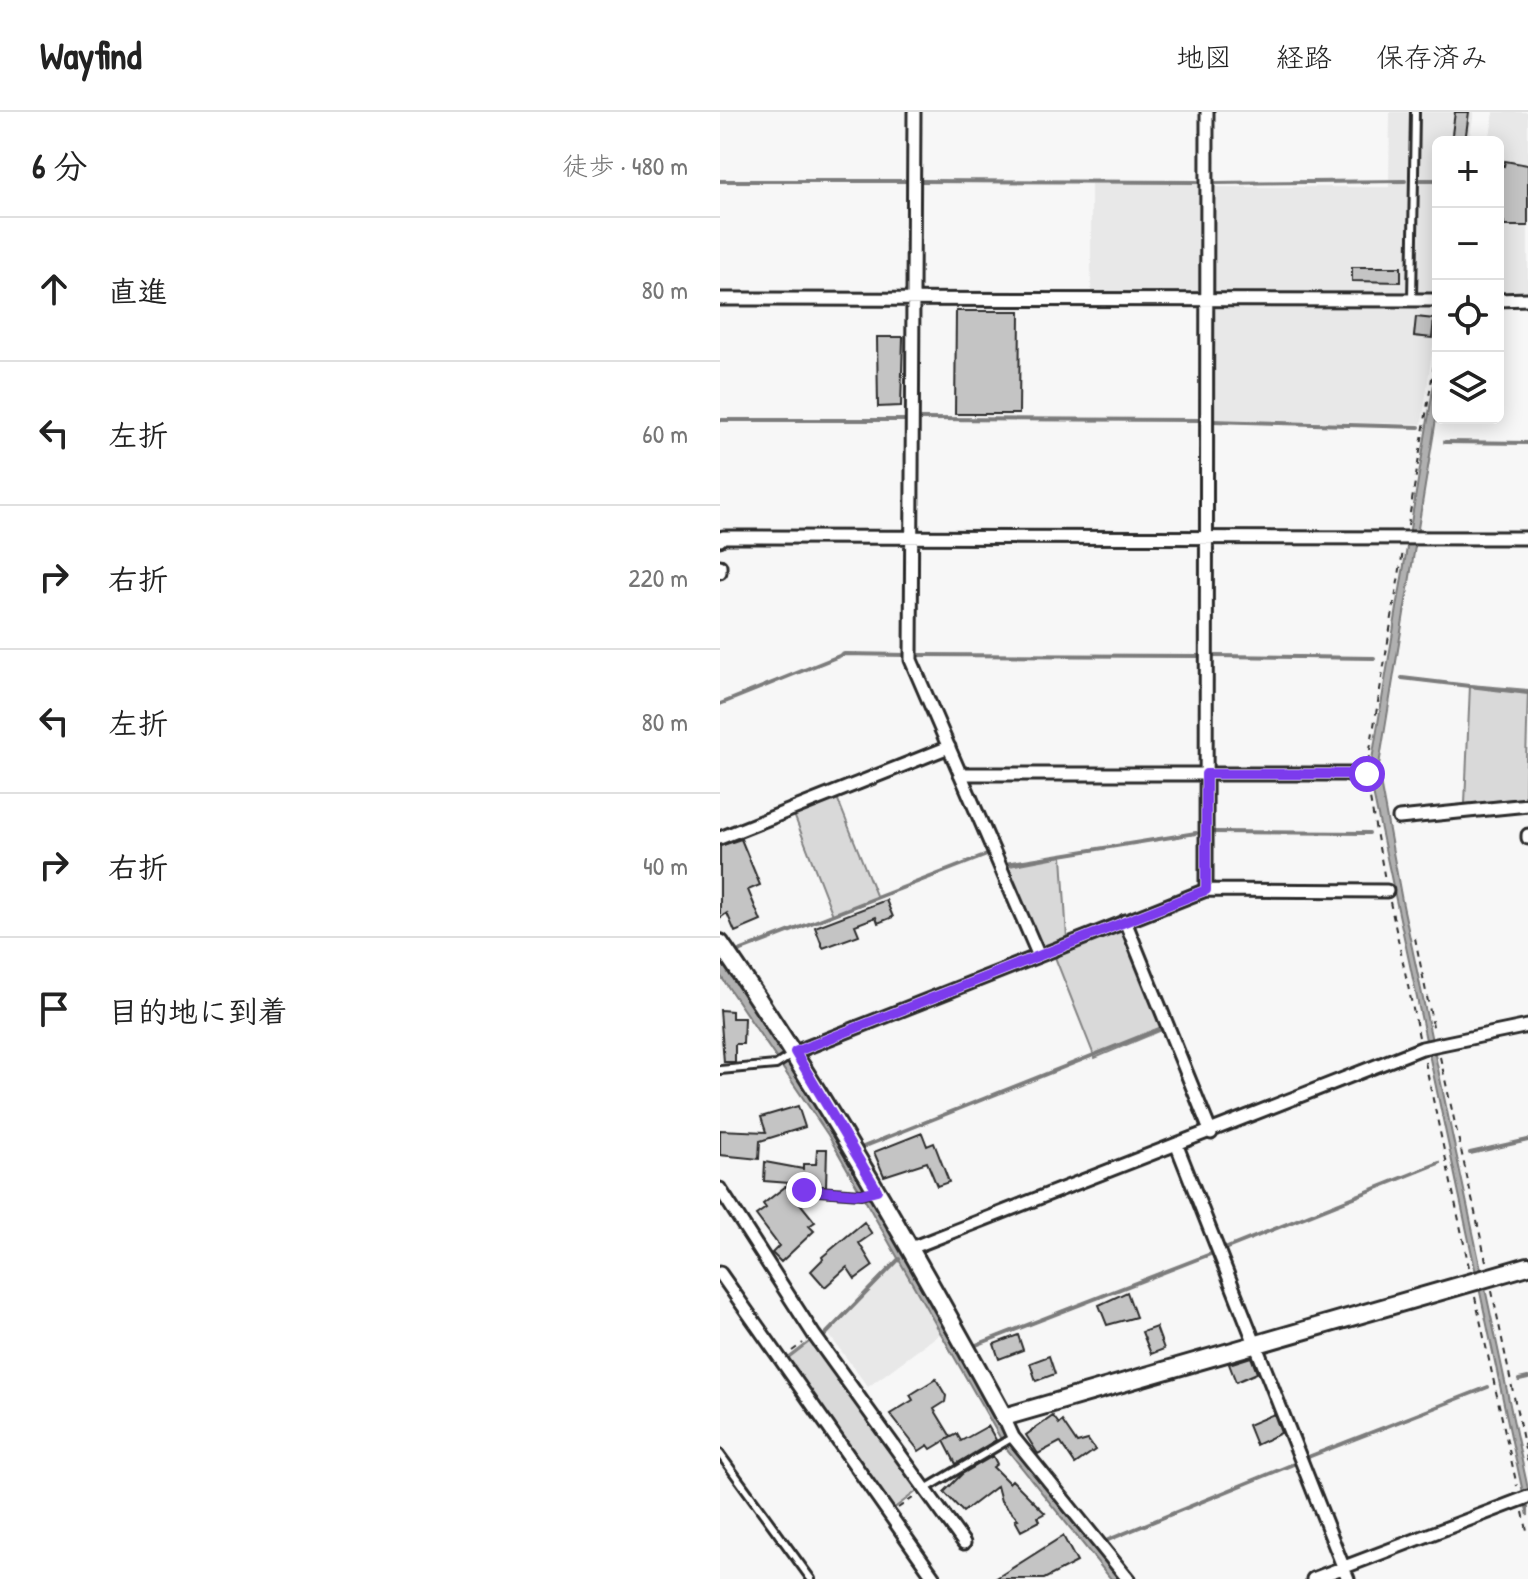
<!DOCTYPE html>
<html lang="ja">
<head>
<meta charset="utf-8">
<style>
  body { margin:0; font-family:"Patrick Hand","Klee One",sans-serif; background:#f2f2f2; color:#222 }
  .controls { position:absolute; right:24px; top:24px; display:grid; overflow:hidden; border-radius:12px; box-shadow:0 4px 20px #0003 }
  .controls button { width:72px; height:72px; display:grid; place-items:center; padding:0; border:0; border-bottom:2px solid #e0e0e0; background:#fff; color:#222; font:40px sans-serif }
  .stop { position:absolute; width:24px; height:24px; margin:-18px; border:6px solid #7c3aed; border-radius:50%; background:#fff }
  .stop.end { background:#7c3aed; border-color:#fff; box-shadow:0 2px 8px #0008 }
  .list { margin:0; padding:0; list-style:none }
  h2 { display:flex; justify-content:space-between; align-items:center; height:104px; margin:0; padding:0 32px; font-size:34px }
  h2 small { font-size:26px; font-weight:400; color:#767676 }
  .list li { display:grid; grid-template-columns:52px 1fr auto; gap:24px; align-items:center; box-sizing:border-box; height:144px; padding:0 32px; border-top:2px solid #e0e0e0 }
  .list b { display:block; font-size:30px; white-space:nowrap }
  .list em { font-size:26px; font-style:normal; color:#767676 }
  .icon { flex:none; width:44px; height:44px; fill:none; stroke:currentColor; stroke-width:2; stroke-linecap:round; stroke-linejoin:round }
  .map { position:relative; flex:none; width:808px; height:1467px; overflow:hidden }
  header { display:flex; align-items:center; gap:48px; box-sizing:border-box; height:112px; padding:0 40px; background:#fff; border-bottom:2px solid #e0e0e0 }
  header strong { font-size:38px }
  nav { display:flex; gap:44px; margin-inline-start:auto; font-size:28px }
  main { display:flex }
  aside { flex:1; background:#fff }
  .map>svg:first-child { display:block }
</style>
</head>
<body>
<header>
<strong>Wayfind</strong>
<nav><a>地図</a><a>経路</a><a>保存済み</a></nav>
</header>
<main>
<aside>
<h2>6 分<small>徒歩 · 480 m</small></h2>
<ul class="list">
<li><svg class="icon" aria-label="ahead" viewBox="0 0 24 24"><path d="M12 20V5M6 11l6-6 6 6"/></svg><div><b>直進</b></div><em>80 m</em></li>
<li><svg class="icon" aria-label="left" viewBox="0 0 24 24"><path d="M17 20v-9H6M10 6l-5 5 5 5"/></svg><div><b>左折</b></div><em>60 m</em></li>
<li><svg class="icon" aria-label="right" viewBox="0 0 24 24"><path d="M7 20v-9h11M14 6l5 5-5 5"/></svg><div><b>右折</b></div><em>220 m</em></li>
<li><svg class="icon" aria-label="left" viewBox="0 0 24 24"><path d="M17 20v-9H6M10 6l-5 5 5 5"/></svg><div><b>左折</b></div><em>80 m</em></li>
<li><svg class="icon" aria-label="right" viewBox="0 0 24 24"><path d="M7 20v-9h11M14 6l5 5-5 5"/></svg><div><b>右折</b></div><em>40 m</em></li>
<li><svg class="icon" aria-label="arrive" viewBox="0 0 24 24"><path d="M6 21V4h12l-3 4 3 4H6"/></svg><div><b>目的地に到着</b></div></li>
</ul>
</aside>
<div class="map">
<svg width="808" height="1467" viewBox="0 0 808 1467">
  <rect width="100%" height="100%" fill="#f7f7f7"/>
  <filter id="ink" filterUnits="userSpaceOnUse"><feTurbulence type="fractalNoise" baseFrequency=".0125" numOctaves="2"/><feDisplacementMap in="SourceGraphic" scale="16" xChannelSelector="R" yChannelSelector="G"/><feConvolveMatrix kernelMatrix="1 2 1 2 8 2 1 2 1" color-interpolation-filters="sRGB"/></filter>
  <g filter="url(#ink)">
    <!-- built -->
    <path fill="#e8e8e8" d="M670 0H754L749 30H718V183L497 182 492 177 493 75H669Z
      M774 0H808V184H778V30H769Z
      M371 72H480L481 176 473 183H371Z
      M493 193 718 197 702 312 490 307V197Z
      M179 1147 221 1221 148 1275 107 1220Z"/>
    <!-- green -->
    <path fill="#d9d9d9" stroke="#828282" stroke-width="2" d="M750 573 808 578 805 686 745 692Z
      M116 683 157 786 113 803 73 700Z
      M342 744 347 827 320 837 284 755Z
      M400 814 442 918 375 946 333 840Z
      M93 1227 159 1322 201 1376 173 1397 67 1247Z"/>
    <!-- water -->
    <path fill="#b0b0b0" stroke="#7b7b7b" stroke-width="2" d="M718 247V295L658 659 682 789 808 1377V1404L652 676V648Z
      M0 847 104 1003 292 1335 399 1467H391L286 1336 108 1023 0 863Z"/>
    <g fill="none" stroke-linecap="round" stroke-linejoin="round">
      <!-- stream -->
      <path stroke="#7b7b7b" stroke-width="4" d="M701 68H718
        M0 69H188
        M199 69 477 70
        M495 71 685 69
        M197 307 483 308
        M0 308H188
        M492 309 699 315
        M725 330 808 331
        M194 543 480 544
        M492 544 654 546
        M682 566 808 581
        M0 592 124 542 186 543
        M490 720 649 721
        M285 752 476 721
        M19 839 267 743
        M143 1035 444 915
        M750 1041 808 1028
        M502 1138 719 1051
        M104 1224 179 1147
        M256 1233 493 1141
        M799 1268 808 1266
        M588 1345 768 1275
        M388 1428 576 1351"/>
    </g>
    <!-- building -->
    <path fill="#c4c4c4" stroke="#2b2b2b" stroke-width="2" d="M735 0H749L745 30H731Z
      M785 49 808 53V114H784V110H778V53L784 54Z
      M632 155H681V170L632 169Z
      M236 199H300L299 302H235Z
      M696 205 714 207 712 226 694 224Z
      M157 225H183L181 294 158 295Z
      M21 727 40 773 28 778 41 809 15 820 7 801 0 806V734Z
      M166 788 173 805 158 811 156 805 135 813 139 823 103 836 95 815Z
      M0 898 12 899V906H24L23 932H15V950H4Z
      M78 994 85 1015 40 1029 39 1047 0 1043V1018L46 1020 41 1005Z
      M202 1021 207 1034 214 1031 229 1070 217 1074 207 1050 164 1064 154 1040Z
      M97 1037H107L106 1074H66L95 1110 89 1114 94 1119 61 1150 52 1141 59 1134 36 1103 46 1096 43 1092 70 1071 44 1069 45 1050 83 1057V1052H96Z
      M144 1110 152 1122 139 1131 153 1154 135 1167 127 1155 105 1175 91 1159 103 1147 102 1145Z
      M407 1180 416 1205 387 1213 379 1193Z
      M436 1215 444 1237 431 1242 422 1220Z
      M298 1223 303 1238 279 1247 274 1232Z
      M329 1244 335 1262 316 1269 310 1251Z
      M531 1245 537 1261 516 1270 509 1252Z
      M216 1267 226 1284 225 1290 214 1297 231 1325 211 1337 208 1333 199 1339 170 1302 193 1288 190 1283Z
      M554 1302 561 1321 536 1333 528 1313Z
      M333 1304 339 1312 342 1309 357 1331 368 1328 375 1338 355 1352 340 1330 318 1342 306 1323Z
      M268 1314 276 1328 236 1352 224 1329 237 1322 241 1329Z
      M273 1344 277 1352 273 1355 289 1371 292 1368 325 1401 318 1405 320 1409 301 1419 295 1408 298 1407 281 1389 277 1374 243 1400 224 1380 242 1362Z
      M343 1424 357 1450 324 1467H275Z"/>
    <g fill="none" stroke-linecap="round" stroke-linejoin="round">
      <defs>
        <path id="lane" d="M692 188 695 0
          M0 958 56 953 73 942
          M84 1078 141 1082 156 1078
          M0 1342 91 1467
          M207 1376 293 1325"/>
        <path id="street" d="M194 0 191 548 318 842
          M0 187 718 188
          M778 188 808 187
          M0 428 3 425 808 426
          M0 454V460
          M240 662H647
          M679 706 808 693
          M808 723V726
          M0 726 229 635
          M486 778 487 0
          M405 809 491 1021
          M75 940 486 778 667 779
          M457 1034 628 1467
          M0 1077 94 1223 244 1431
          M191 1136 702 936 808 914
          M0 1161 215 1467
          M284 1305 293 1325 408 1467
          M593 1467 808 1385"/>
        <path id="secondary" d="M0 831C105 983 195 1143 284 1305L808 1154"/>
      </defs>
      <!-- lane casing -->
      <use href="#lane" stroke="#2b2b2b" stroke-width="12"/>
      <!-- street casing -->
      <use href="#street" stroke="#2b2b2b" stroke-width="17"/>
      <!-- secondary casing -->
      <use href="#secondary" stroke="#2b2b2b" stroke-width="22"/>
      <!-- path -->
      <path stroke="#2b2b2b" stroke-width="2" stroke-dasharray="6 6" stroke-linecap="butt" d="M688 413 718 229
        M648 650 683 439
        M648 676 665 768
        M670 790 699 925
        M695 826 714 919
        M720 945 766 1149
        M705 950 749 1155
        M772 1179 808 1352
        M755 1185 797 1374
        M72 1239 83 1231
        M178 1396 196 1384
        M803 1400 808 1423"/>
      <!-- lane -->
      <use href="#lane" stroke="#fff" stroke-width="6"/>
      <!-- street -->
      <use href="#street" stroke="#fff" stroke-width="11"/>
      <!-- secondary -->
      <use href="#secondary" stroke="#fff" stroke-width="16"/>
    </g>
  </g>
  <g fill="none" stroke-linecap="round" stroke-linejoin="round" filter="url(#ink)">
    <!-- route -->
    <path stroke="#7c3aed" stroke-width="10" d="M84 1078 141 1082 157 1078 75 940 486 778V662H647"/>
  </g>
</svg>
<div class="controls">
<button>+</button>
<button>−</button>
<button><svg class="icon" aria-label="locate" viewBox="0 0 24 24"><circle cx="12" cy="12" r="6"/><path d="M12 2v4M12 18v4M2 12h4M18 12h4"/></svg></button>
<button><svg class="icon" aria-label="layers" viewBox="0 0 24 24"><path d="M12 4l9 5-9 5-9-5zM3 14l9 5 9-5"/></svg></button>
</div>
<div class="stop" style="left:647px;top:662px"></div>
<div class="stop end" style="left:84px;top:1078px"></div>
</div>
</main>
</body>
</html>
